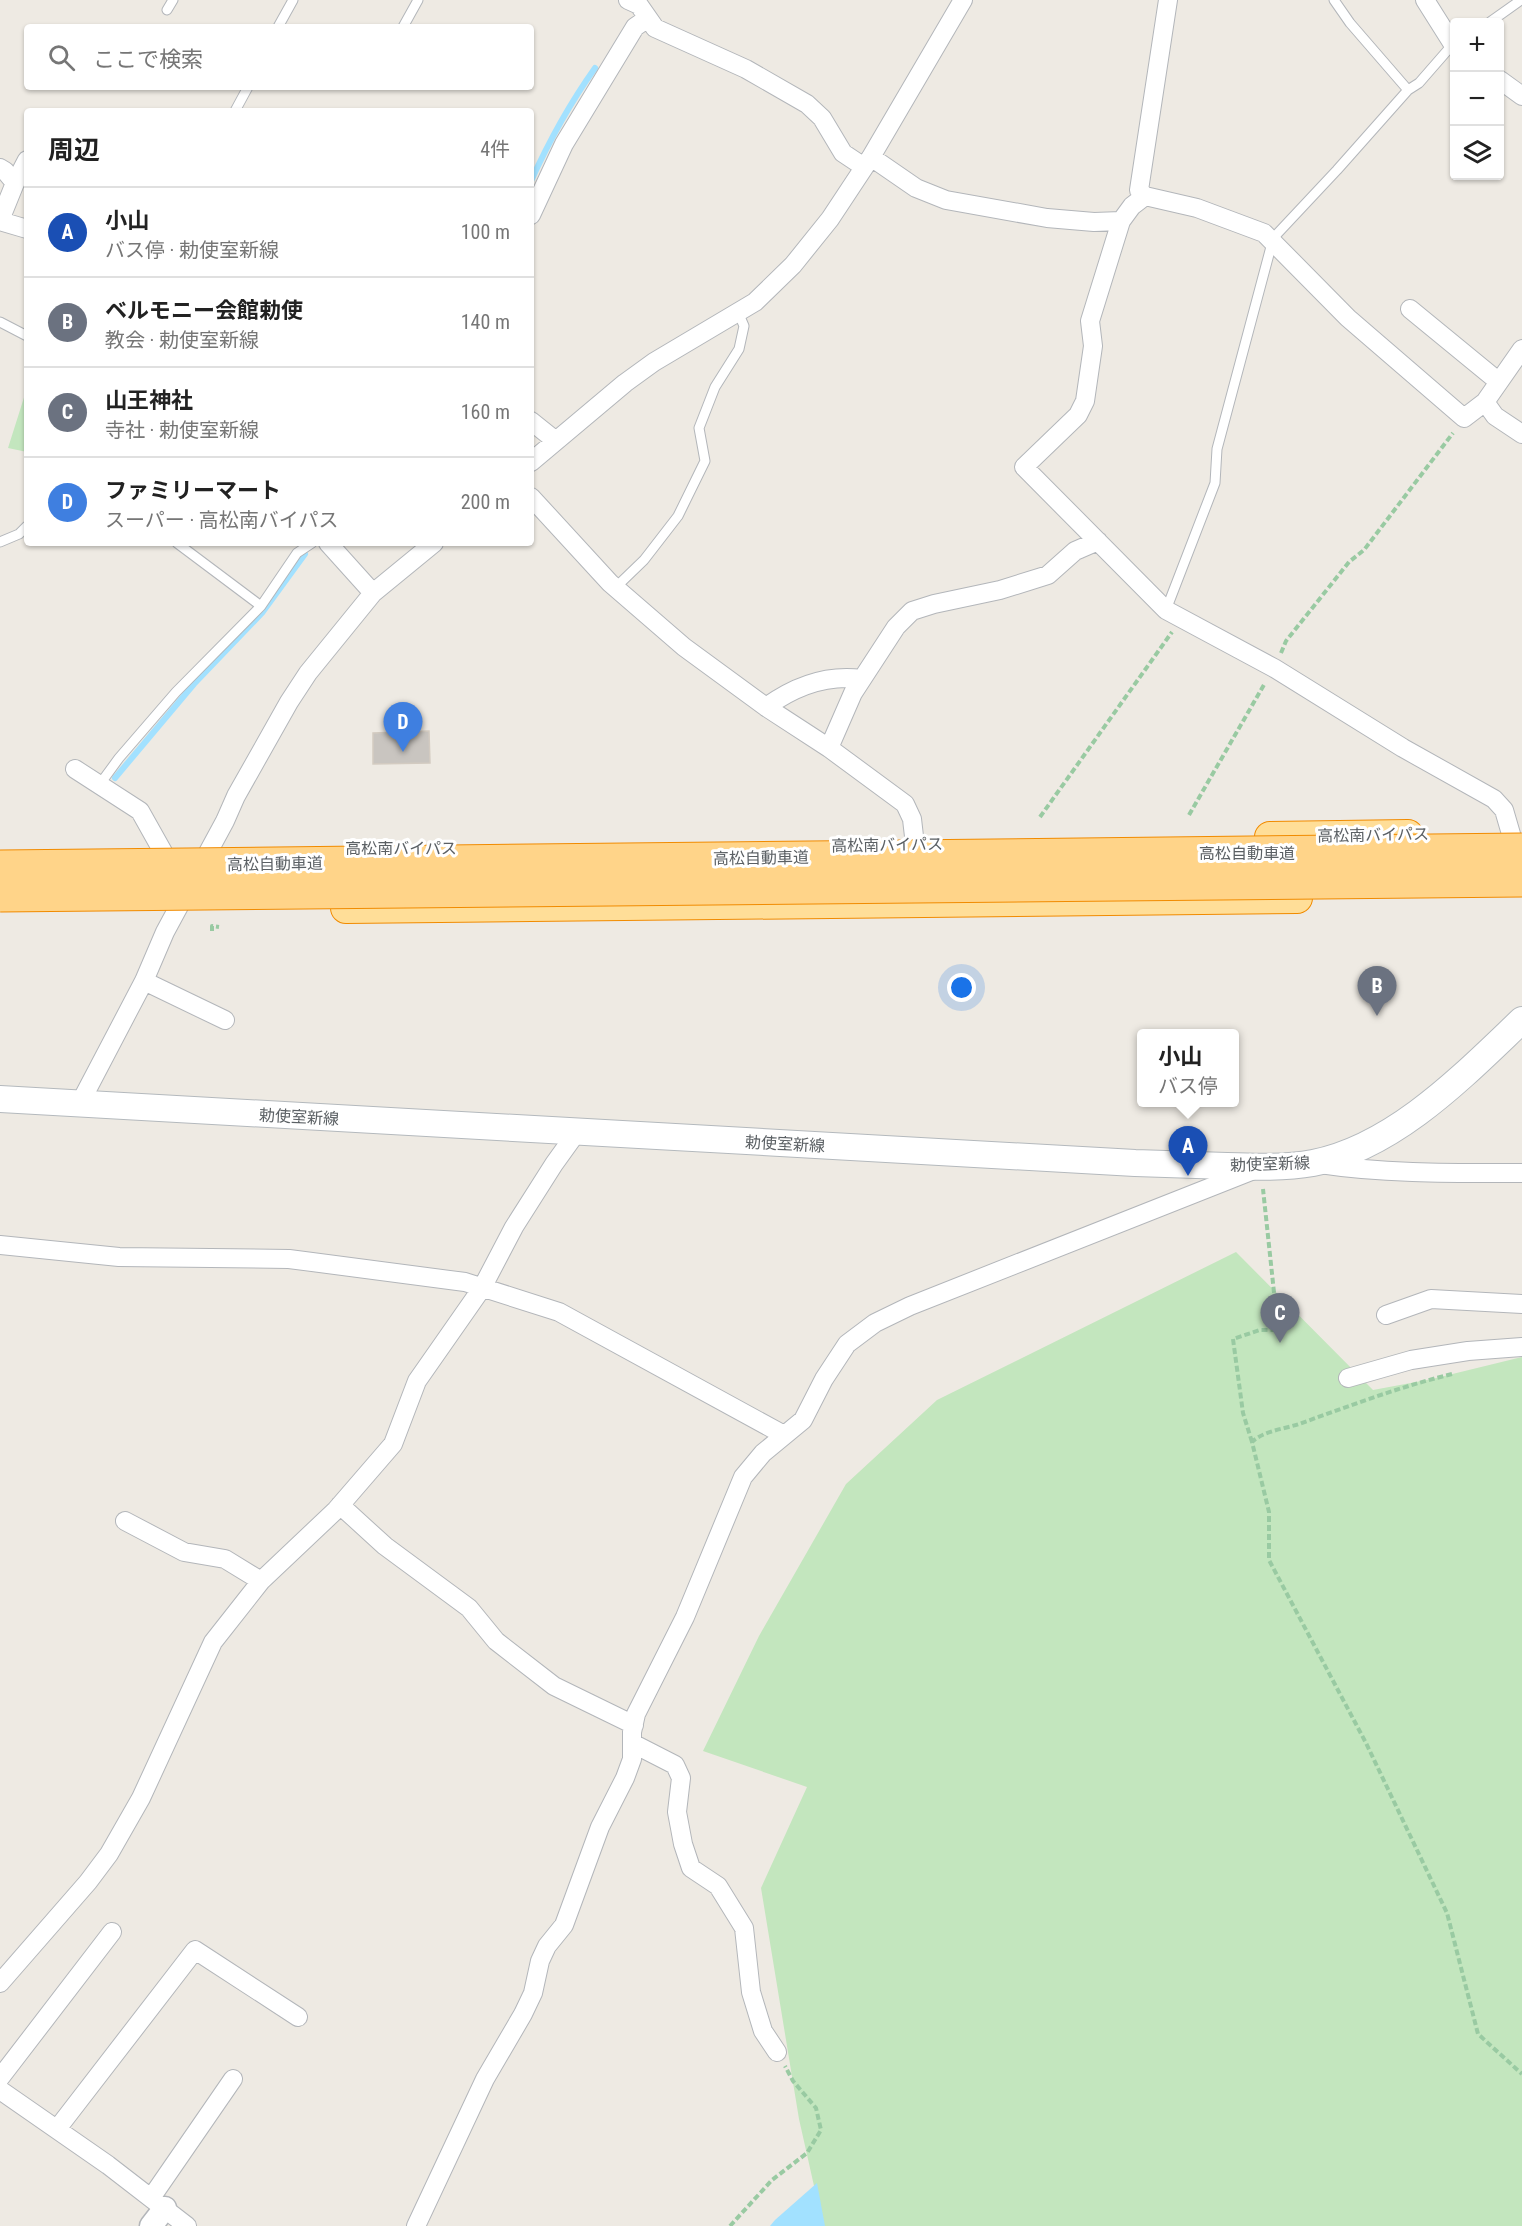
<!DOCTYPE html>
<html lang="ja">
<head>
<meta charset="utf-8">
<style>
  body { margin:0; font-family:"Roboto Condensed","Noto Sans JP",sans-serif; background:#f6f6f6; color:#222 }
  .controls { position:absolute; right:18px; top:18px; display:grid; overflow:hidden; border-radius:6px; box-shadow:0 2px 4px #0004 }
  .controls button { width:54px; height:54px; display:grid; place-items:center; padding:0; border:0; border-bottom:2px solid #e0e0e0; background:#fff; color:#222; font:30px sans-serif }
  .you { position:absolute; left:962px; top:988px; width:21px; height:21px; margin:-15px; border:4px solid #fff; border-radius:50%; background:#1a73e8; box-shadow:0 0 0 9px #1a73e833 }
  .badge { display:grid; place-items:center; width:39px; height:39px; border-radius:50%; background:#1a73e8; color:#fff; font-size:20px; font-weight:700 }
  .pin { position:absolute; translate:-50% -50px; filter:drop-shadow(0 2px 3px #0008) }
  .pin::after { content:''; position:absolute; top:32px; width:21px; height:18px; background:inherit; clip-path:polygon(0 0,100% 0,50% 100%) }
  .popup { position:absolute; left:1137px; top:1029px; width:102px; height:78px; box-sizing:border-box; display:grid; place-content:center; border-radius:6px; background:#fff; filter:drop-shadow(0 2px 4px #0005); font-size:20px; white-space:nowrap; color:#767676 }
  .popup b { font-size:22px; color:#222 }
  .popup::after { content:''; position:absolute; left:50%; top:100%; margin-left:-12px; border:12px solid transparent; border-top-color:#fff }
  .list { margin:0; padding:0; list-style:none }
  h2 { display:flex; justify-content:space-between; align-items:center; height:78px; margin:0; padding:0 24px; font-size:26px }
  h2 small { font-size:20px; font-weight:400; color:#767676 }
  .list li { display:grid; grid-template-columns:39px 1fr auto; gap:18px; align-items:center; box-sizing:border-box; height:90px; padding:0 24px; border-top:2px solid #e0e0e0 }
  .list b { display:block; font-size:22px; white-space:nowrap }
  .list p { margin:0; font-size:20px; white-space:nowrap; color:#767676 }
  .list em { font-size:20px; font-style:normal; color:#767676 }
  .icon { flex:none; width:33px; height:33px; fill:none; stroke:currentColor; stroke-width:2; stroke-linecap:round; stroke-linejoin:round }
  .map { position:relative; flex:none; width:1522px; height:2226px; overflow:hidden }
  .search { position:absolute; background:#fff; box-shadow:0 2px 4px #0004; left:24px; top:24px; width:510px; height:66px; display:flex; align-items:center; gap:15px; box-sizing:border-box; padding:0 21px; border-radius:6px; color:#767676; font-size:22px }
  .panel { position:absolute; background:#fff; box-shadow:0 2px 4px #0004; left:24px; top:108px; width:510px; height:438px; border-radius:6px }
  .map>svg:first-child { display:block }
</style>
</head>
<body>
<div class="map">
<svg width="1522" height="2226" viewBox="0 0 1522 2226">
  <rect width="100%" height="100%" fill="#eeeae3"/>
  <!-- green -->
  <path fill="#c3e6be" d="M27 388V452L8 448Z
    M1236 1252 1373 1390 1432 1379 1522 1357V2226H823L799 2119 761 1888 807 1787 703 1751 759 1636 846 1484 937 1400Z"/>
  <!-- water -->
  <path fill="#a2e1ff" d="M817 2183 825 2226H770L775 2220Z"/>
  <g fill="none" stroke-linecap="round" stroke-linejoin="round">
    <!-- stream -->
    <path stroke="#a2e1ff" stroke-width="6" d="M531 181C550 139 568 106 595 68
      M115 778 194 684 262 613 305 554"/>
  </g>
  <!-- building -->
  <path fill="#c9c5c0" stroke="#d3cbc1" stroke-width="1.5" d="M429 731 430 763 373 764V733Z"/>
  <g fill="none" stroke-linecap="round" stroke-linejoin="round">
    <defs>
      <path id="service" d="M1334 0 1350 23 1408 90
        M167 10 173 0
        M1490 22 1521 0
        M278 27 293 0
        M403 27 418 0
        M235 111 248 87
        M0 322 27 336
        M0 542 19 534 27 526
        M177 543 261 606
        M615 588 644 560 678 516 705 461 699 428 715 387 739 349 744 326 738 312
        M1166 610 1215 483 1217 449 1272 243 1277 234 1337 170 1408 90 1419 83 1453 44
        M100 784 119 758 176 692 261 606 297 553 312 543"/>
      <path id="minor" d="M628 0 639 5 655 28 746 69 807 104 822 118 843 153 864 167
        M1168 0 1139 190 1145 196 1197 208 1264 233 1348 318 1464 418 1485 402
        M1425 0 1454 46
        M1500 80 1522 96
        M871 157 916 188 946 200 1047 218 1094 222 1121 221 1132 206 1145 196
        M0 168 5 171 15 183 0 220
        M15 183 27 160
        M531 215 564 144 635 27 648 18
        M0 221 27 229
        M1121 221 1090 321 1093 346 1085 401 1078 415 1024 467 1166 610 1274 668 1403 748 1494 799 1504 810 1511 834
        M1410 309 1499 382
        M1522 349 1485 402 1495 416 1522 434
        M531 421 556 441
        M531 462 625 383 654 362 755 302 793 265 830 219 871 157 963 0
        M531 497 610 583 684 647 766 707 829 748 905 804 912 819 915 845
        M328 543 373 593
        M766 707C795 686 826 674 862 679
        M829 748 853 693 896 627 912 611 934 604 1000 590 1048 575 1075 551 1098 541
        M75 769 140 811 163 852
        M144 981 225 1020
        M79 1105 144 981 165 932 225 821 236 796 289 702 308 673 373 593 434 543
        M1320 1164C1385 1174 1457 1173 1522 1173
        M0 1245 119 1257 289 1259 465 1282 559 1312 784 1435
        M1386 1315 1431 1299 1522 1304
        M1348 1378 1411 1360 1468 1351 1522 1347
        M340 1505 385 1546 469 1608 496 1641 554 1686 634 1725
        M125 1521 184 1552 225 1559 261 1581
        M632 1743 675 1765 681 1778 677 1812 683 1844 691 1868 718 1886 744 1928 751 1992 763 2031 777 2052
        M0 1983 88 1882 109 1854 141 1798 213 1642 261 1581 336 1510 393 1444 417 1381 482 1288 514 1227 554 1164 577 1132
        M0 2078 112 1932
        M0 2090 108 2165 187 2226
        M57 2129 195 1950 298 2017
        M151 2198 233 2079
        M416 2226 485 2079 523 2014 533 1993 540 1961 547 1946 564 1925 600 1827 625 1778 632 1759V1732L636 1714 685 1617 743 1477 763 1453 803 1420 824 1379 847 1344 875 1323 910 1306 1254 1170"/>
      <path id="tertiary" d="M151 2226 165 2208"/>
      <path id="secondary" d="M0 1099 1135 1163C1166 1164 1196 1165 1227 1166 1255 1167 1285 1168 1313 1163 1395 1147 1464 1075 1522 1020"/>
      <path id="trunk" d="M1270 837 1408 835
        M346 908 1297 898"/>
    </defs>
    <!-- service casing -->
    <use href="#service" stroke="#b3b6ba" stroke-width="11"/>
    <!-- minor casing -->
    <use href="#minor" stroke="#b3b6ba" stroke-width="20"/>
    <!-- tertiary casing -->
    <use href="#tertiary" stroke="#b3b6ba" stroke-width="25"/>
    <!-- secondary casing -->
    <use href="#secondary" stroke="#b4b9bd" stroke-width="28"/>
    <!-- trunk casing -->
    <use href="#trunk" stroke="#f18b00" stroke-width="32"/>
    <!-- path -->
    <path stroke="#99caa2" stroke-width="4" stroke-dasharray="6 3" stroke-linecap="butt" d="M1281 653 1286 641 1349 562 1364 550 1453 433
      M1189 815 1265 683
      M1040 817 1172 632
      M212 931V926L219 927
      M1452 1374C1399 1387 1349 1406 1299 1424 1284 1429 1263 1431 1252 1442L1269 1512V1560L1366 1743 1447 1913 1478 2034 1522 2074
      M1252 1442 1243 1413 1233 1339 1260 1330H1278L1263 1189
      M730 2226 772 2180 807 2153 821 2130 816 2108 793 2081 785 2066"/>
    <!-- service -->
    <use href="#service" stroke="#fff" stroke-width="9"/>
    <!-- minor -->
    <use href="#minor" stroke="#fff" stroke-width="18"/>
    <!-- tertiary -->
    <use href="#tertiary" stroke="#fff" stroke-width="22"/>
    <!-- secondary -->
    <use href="#secondary" stroke="#fff" stroke-width="26"/>
    <!-- trunk -->
    <use href="#trunk" stroke="#ffde98" stroke-width="30"/>
    <defs>
      <path id="motorway-bridge" d="M0 867 1522 850
        M0 895 1522 880"/>
    </defs>
    <!-- motorway-bridge casing -->
    <use href="#motorway-bridge" stroke="#f18b00" stroke-width="35" stroke-linecap="butt"/>
    <!-- motorway-bridge -->
    <use href="#motorway-bridge" stroke="#ffd489" stroke-width="33"/>
  </g>
  <g text-anchor="middle" dominant-baseline="central" stroke-width="6" stroke-linejoin="round" paint-order="stroke">
    <!-- street labels -->
    <g font-size="16" fill="#5b6064" stroke="#fff">
      <text transform="translate(1373 835) rotate(-1)">高松南バイパス</text>
      <text transform="translate(887 845) rotate(-1)">高松南バイパス</text>
      <text x="401" y="848">高松南バイパス</text>
      <text x="1247" y="853">高松自動車道</text>
      <text transform="translate(761 858) rotate(-1)">高松自動車道</text>
      <text transform="translate(275 864) rotate(-1)">高松自動車道</text>
      <text transform="translate(299 1117) rotate(3)">勅使室新線</text>
      <text transform="translate(785 1144) rotate(3)">勅使室新線</text>
      <text transform="translate(1270 1164) rotate(-2)">勅使室新線</text>
    </g>
  </g>
</svg>
<div class="controls">
<button>+</button>
<button>−</button>
<button><svg class="icon" aria-label="layers" viewBox="0 0 24 24"><path d="M12 4l9 5-9 5-9-5zM3 14l9 5 9-5"/></svg></button>
</div>
<div class="you"></div>
<div class="pin badge" style="left:1188px;top:1176px;background:#1a4fb4">A</div>
<div class="popup"><b>小山</b>バス停</div>
<div class="pin badge" style="left:1377px;top:1016px;background:#6b7280">B</div>
<div class="pin badge" style="left:1280px;top:1343px;background:#6b7280">C</div>
<div class="pin badge" style="left:403px;top:752px;background:#3f7fe0">D</div>
<div class="search"><svg class="icon" aria-label="search" viewBox="0 0 24 24"><circle cx="10" cy="10" r="6"/><path d="M15 15l6 6"/></svg>ここで検索</div>
<section class="panel">
<h2>周辺<small>4件</small></h2>
<ul class="list">
<li><span class="badge" style="background:#1a4fb4">A</span><div><b>小山</b><p>バス停 · 勅使室新線</p></div><em>100 m</em></li>
<li><span class="badge" style="background:#6b7280">B</span><div><b>ベルモニー会館勅使</b><p>教会 · 勅使室新線</p></div><em>140 m</em></li>
<li><span class="badge" style="background:#6b7280">C</span><div><b>山王神社</b><p>寺社 · 勅使室新線</p></div><em>160 m</em></li>
<li><span class="badge" style="background:#3f7fe0">D</span><div><b>ファミリーマート</b><p>スーパー · 高松南バイパス</p></div><em>200 m</em></li>
</ul>
</section>
</div>
</body>
</html>
